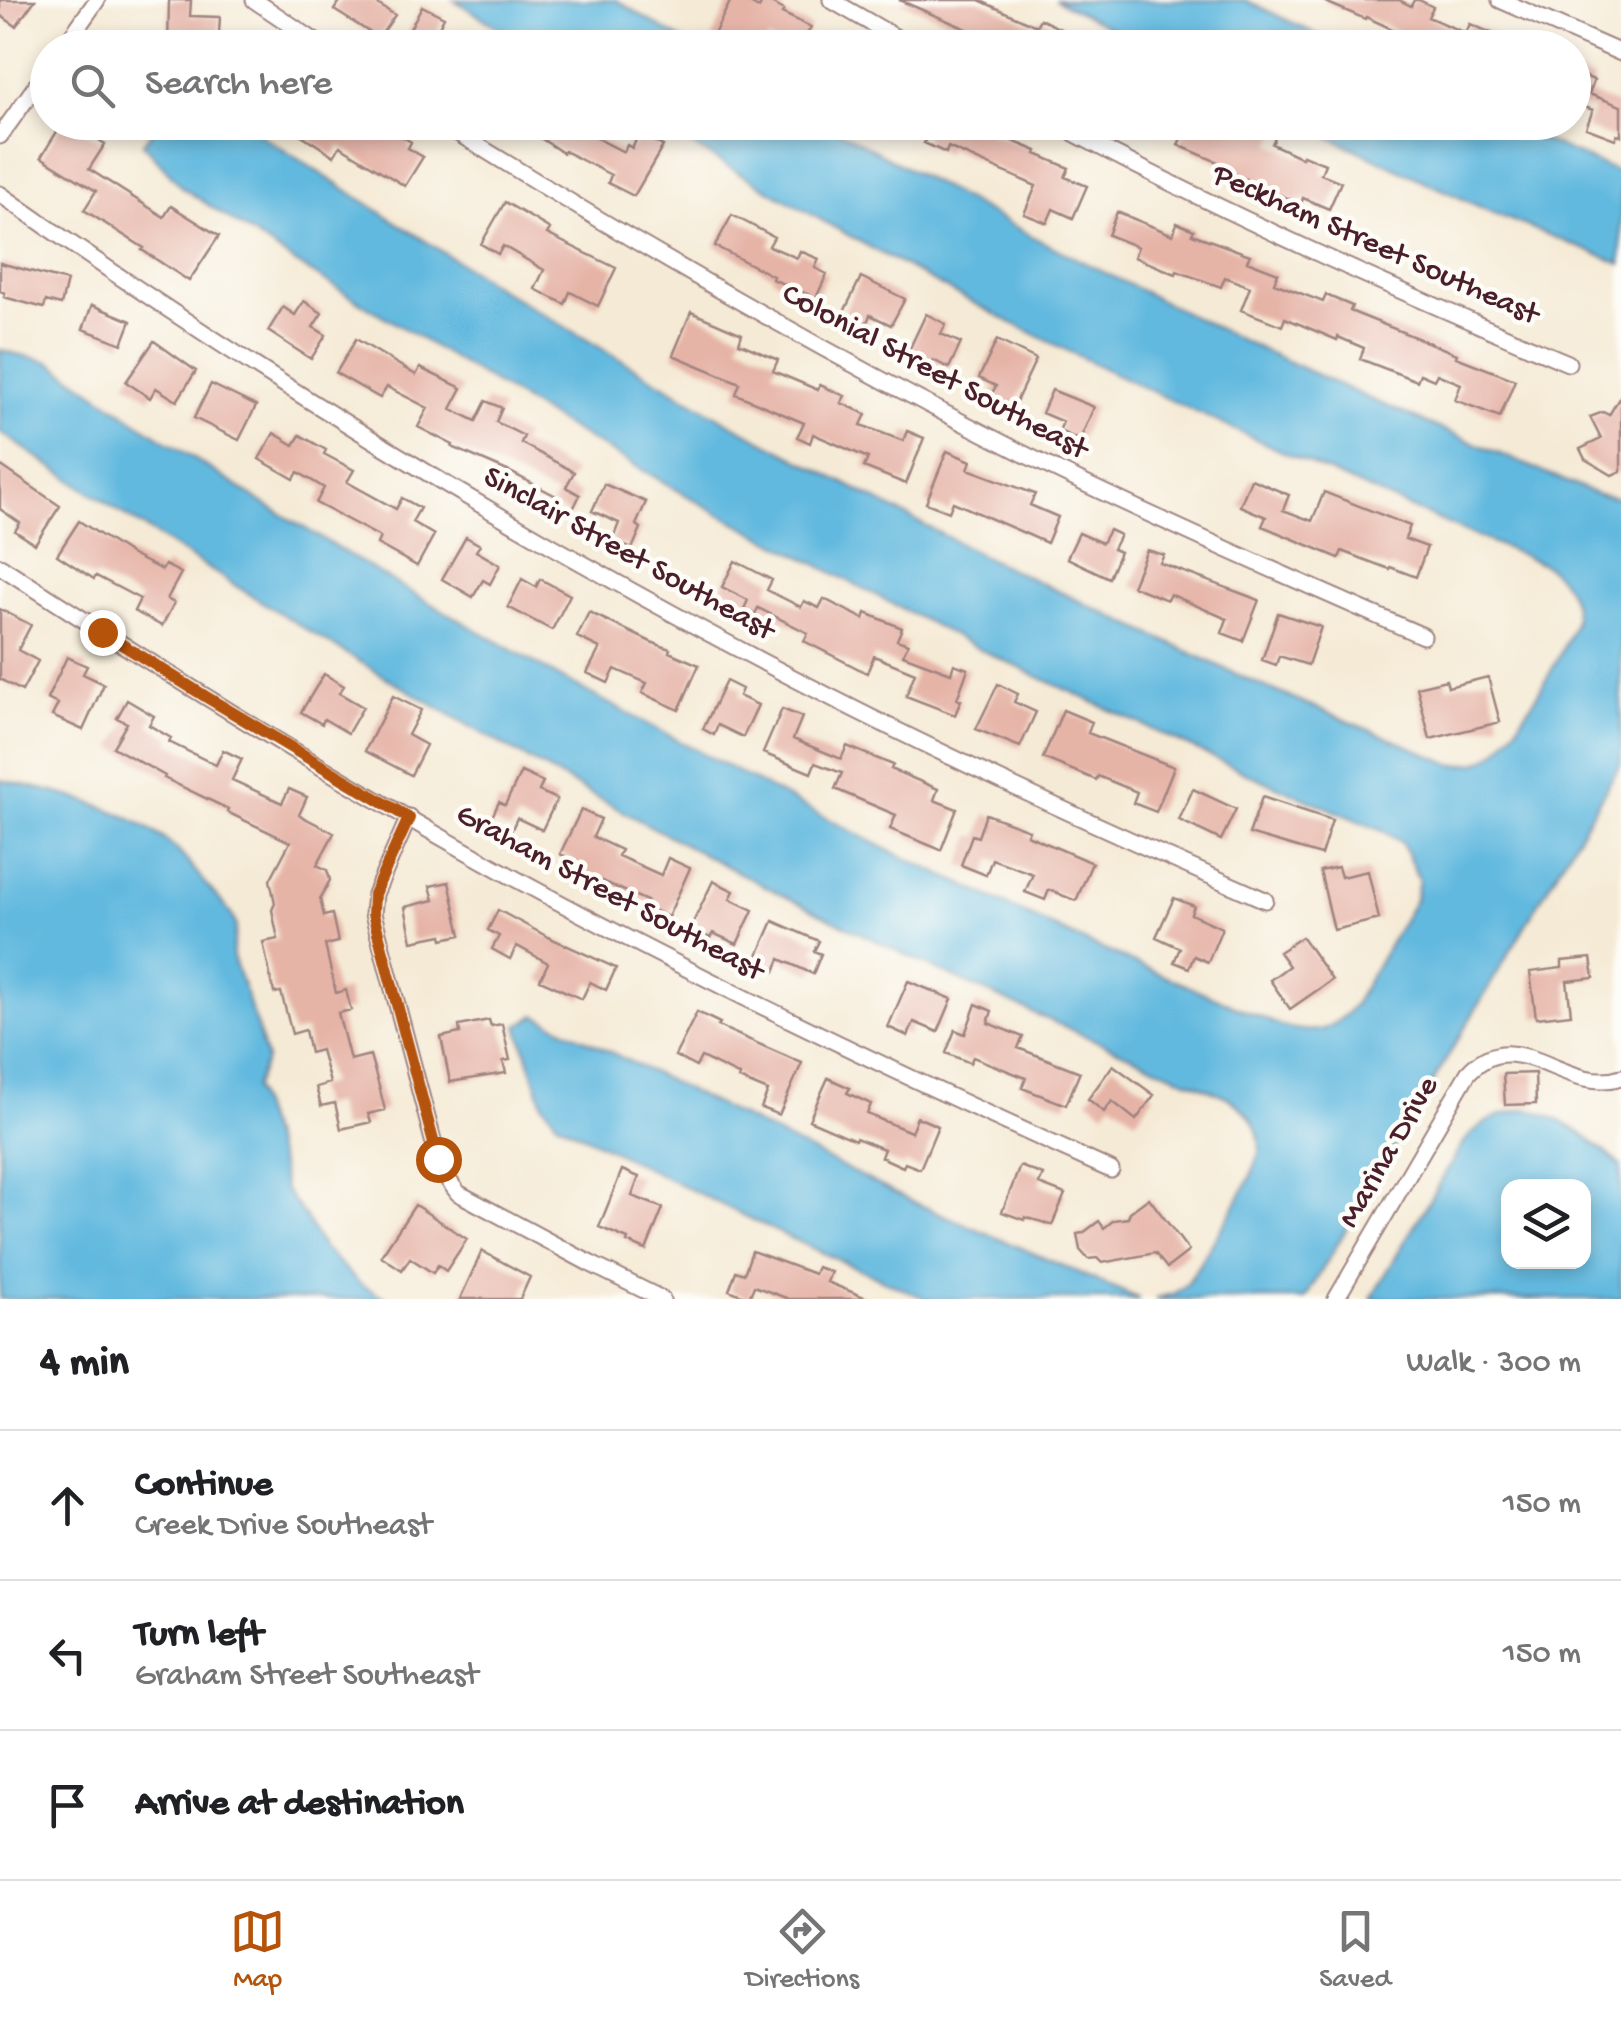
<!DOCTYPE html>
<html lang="en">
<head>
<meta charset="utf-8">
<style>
  body { margin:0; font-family:"Gochi Hand",sans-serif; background:#f6f6f6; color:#202124 }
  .controls { position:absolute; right:30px; bottom:30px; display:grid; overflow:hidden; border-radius:20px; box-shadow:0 5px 15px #0003 }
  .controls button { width:90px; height:90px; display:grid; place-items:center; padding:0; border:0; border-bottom:2px solid #e0e0e0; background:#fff; color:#202124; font:50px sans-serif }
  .stop { position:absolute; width:30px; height:30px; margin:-22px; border:8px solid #b45309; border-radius:50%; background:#fff }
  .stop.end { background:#b45309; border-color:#fff; box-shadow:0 2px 10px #0008 }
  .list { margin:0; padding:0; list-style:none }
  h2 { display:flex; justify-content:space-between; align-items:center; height:130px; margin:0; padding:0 40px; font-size:42px }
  h2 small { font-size:32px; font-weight:400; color:#757577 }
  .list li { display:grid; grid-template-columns:65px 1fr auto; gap:30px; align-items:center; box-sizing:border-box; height:150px; padding:0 40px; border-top:2px solid #e0e0e0 }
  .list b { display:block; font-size:38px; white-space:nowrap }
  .list p { margin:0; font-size:32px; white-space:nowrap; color:#757577 }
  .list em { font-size:32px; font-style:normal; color:#757577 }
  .icon { flex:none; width:55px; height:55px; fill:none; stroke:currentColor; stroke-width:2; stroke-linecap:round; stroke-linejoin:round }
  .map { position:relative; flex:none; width:1621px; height:1299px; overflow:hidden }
  .search { position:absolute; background:#fff; box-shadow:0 5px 15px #0003; left:30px; right:30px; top:30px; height:110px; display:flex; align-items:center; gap:25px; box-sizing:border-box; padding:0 35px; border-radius:55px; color:#757577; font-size:38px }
  .sheet { height:580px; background:#fff }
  nav { display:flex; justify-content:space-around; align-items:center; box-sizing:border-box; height:140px; border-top:2px solid #e0e0e0; background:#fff; font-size:28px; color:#757577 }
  nav a { display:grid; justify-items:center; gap:5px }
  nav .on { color:#b45309 }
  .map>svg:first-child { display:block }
</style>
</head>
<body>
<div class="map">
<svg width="1621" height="1299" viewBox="0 0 1621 1299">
  <rect width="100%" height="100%" fill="#fdfcf7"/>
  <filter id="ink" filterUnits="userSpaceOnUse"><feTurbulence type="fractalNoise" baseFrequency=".01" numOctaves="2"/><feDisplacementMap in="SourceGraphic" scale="20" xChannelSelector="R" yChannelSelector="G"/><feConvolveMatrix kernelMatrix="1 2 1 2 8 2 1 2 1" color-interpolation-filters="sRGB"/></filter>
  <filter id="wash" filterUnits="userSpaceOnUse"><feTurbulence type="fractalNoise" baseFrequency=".0048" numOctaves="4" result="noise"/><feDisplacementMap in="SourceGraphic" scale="40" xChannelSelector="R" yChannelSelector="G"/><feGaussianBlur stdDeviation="2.25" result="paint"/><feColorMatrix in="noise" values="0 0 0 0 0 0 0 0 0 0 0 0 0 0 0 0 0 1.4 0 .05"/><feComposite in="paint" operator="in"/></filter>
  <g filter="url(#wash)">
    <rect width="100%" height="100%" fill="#f5ead5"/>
    <!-- water -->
    <path fill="#62b9df" stroke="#566c85" stroke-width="2.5" fill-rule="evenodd" d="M454 0H616L693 47H530Z
      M1055 0H1245L1343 47H1148Z
      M159 122 247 123 264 137 500 289 731 424 989 559 1249 680 1454 765C1467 764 1480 764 1491 756 1510 745 1575 637 1575 616 1574 592 1561 577 1543 564 1366 490 1190 413 1018 326 894 263 773 193 654 123H824L1039 240 1247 343 1370 399 1598 495 1621 498V763L1305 1299H1155L1175 1293 1187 1284C1203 1257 1260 1173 1260 1147 1259 1123 1245 1109 1227 1097 1048 1021 871 943 699 852 459 726 225 585 0 432V350L50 362 143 426 263 503 407 590 561 678 738 772 886 849 1088 943 1281 1026C1315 1035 1331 1033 1354 1005L1415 900 1419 880 1402 843 1385 832 1253 776 983 651 714 511 557 421 294 262 183 188 143 144Z
      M1299 123H1503L1621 173V264L1491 212Z
      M0 780C58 792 128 807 174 847 187 859 198 875 210 889 218 899 234 913 236 927 237 936 231 945 233 957L258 1030 266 1060 254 1088 279 1162 285 1190 306 1219 322 1247 360 1284 387 1299H0Z
      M536 1015 911 1201 1140 1299H926L790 1238 665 1177 557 1122 543 1104 518 1026Z
      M1525 1109C1564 1116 1592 1141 1621 1166V1299H1371L1462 1145C1479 1122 1497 1114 1525 1109ZM1508 1186H1584V1262H1508Z"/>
    <g id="blocks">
      <!-- building -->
      <path fill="#e6b4a7" d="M0 0H35L16 26 0 15Z
        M169 0H191L190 16 220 17 218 48 168 46Z
        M341 0H371L395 15 379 38 334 10Z
        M731 0H744L759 8 763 0H765L784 10 782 13 811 27 805 38 825 48H785L768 39 764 48H730L712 38Z
        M899 0H979L1036 26 1040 19 1099 48H994L997 42Z
        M1321 0H1399L1411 6 1414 0H1419L1433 7 1428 17 1466 33 1470 24 1526 48H1433L1366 17 1365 19Z
        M422 6 444 17 437 31 468 48H400Z
        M1574 72 1594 80 1589 94 1621 106V136L1617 135 1615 139 1586 128 1593 110 1574 103Z
        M63 122H72L105 144 89 169 164 217 171 206 219 236 189 281 142 250 144 248 84 210 96 191 41 157Z
        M299 122H379L411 142 408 148 423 157 405 186 340 146 334 156 294 130Z
        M516 122H583L579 129 624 152 627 145 632 148 639 134 663 146 634 196 608 183 611 175 564 151 563 153Z
        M901 122H986L983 129 1037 151 1036 154 1069 168 1065 177 1087 186 1073 218 1053 209 1047 223 1024 214 1036 186 948 147 946 153 924 143 928 137Z
        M1188 122H1255L1277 133 1272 144 1302 158 1303 155 1325 164 1321 174 1341 182 1329 209 1303 198 1301 204 1278 194 1226 170 1227 166 1178 145Z
        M505 202 550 229 547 234 616 268 598 306 570 292 565 304 535 289 544 270 503 246 498 254 481 244Z
        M1117 212 1173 235 1177 223 1194 230 1192 234 1250 255 1247 261 1278 273 1274 283 1323 302 1326 295 1352 306 1350 311 1457 354 1456 357 1515 380 1500 417 1455 400 1461 384 1437 374 1434 380 1420 374 1417 381 1360 359 1364 348 1338 337 1337 340 1285 318 1282 326 1241 310 1250 287 1225 277 1221 287 1177 271 1176 274 1134 257 1138 247 1108 235Z
        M732 215 774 237 769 246 797 258 800 251 819 259 815 268 827 274 816 298 772 279 773 276 715 246Z
        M0 263 67 281 61 305 46 301 44 308 4 297 5 293 0 291Z
        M861 277 905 299 891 325 870 315 865 327 842 316Z
        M304 301 322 313 313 327 326 335 311 359 268 331 283 307 295 315Z
        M92 305 131 321 122 344 83 329Z
        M691 312 742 334 739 343 778 360 773 371 818 390 820 385 845 396 841 403 866 414 861 425 903 441 907 431 924 438 906 484 864 467 868 458 813 434 810 443 797 437 804 423 736 394 740 383 673 355Z
        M926 314 946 324 941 334 961 343 949 368 933 360 931 363 908 352Z
        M356 339 416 375 420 368 462 388 451 409 476 421 486 401 502 408 496 422 524 436 521 443 574 472 566 487 580 495 570 515 551 505 556 496 512 473 452 447 453 445 418 427 428 408 387 387 380 398 336 373Z
        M997 340 1036 359 1014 406 991 395 996 386 979 378Z
        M154 341 196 371 177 401 156 388 150 398 126 382Z
        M211 384 256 406 239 440 194 418Z
        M1052 390 1094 407 1080 440 1059 431 1063 422 1042 413Z
        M1621 395V471L1612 475 1585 459 1580 449 1601 439 1590 417 1603 412 1609 415Z
        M274 433 294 445 300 435 326 450 324 454 354 470 347 482 396 509 402 498 420 508 412 522 434 535 417 566 377 544 380 537 316 503 324 488 298 472 294 479 259 459Z
        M947 451 971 461 968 469 1035 494 1030 505 1058 517 1047 543 953 502 949 512 926 503Z
        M0 465 60 506 35 544 15 531 20 523 0 509Z
        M1251 479 1289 495 1283 510 1312 521 1324 492 1410 526 1405 539 1427 547 1416 577 1390 567 1389 569 1342 551 1339 558 1262 526 1266 517 1240 506Z
        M604 484 646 502 636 525 641 528 632 549 612 541 619 523 592 511Z
        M79 521 130 554 162 570 165 565 181 573 167 599 174 603 162 626 134 611 140 599 96 576 94 579 57 555Z
        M1109 530 1120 535 1113 549 1120 552 1109 578 1067 558 1079 533 1102 543Z
        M466 537 480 545 476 551 500 565 490 584 483 580 473 597 442 579Z
        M1147 550 1164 555 1160 563 1259 600 1243 641 1222 633 1227 619 1170 594 1167 600 1132 586Z
        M735 561 772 580 767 590 801 607 804 601 819 608 824 599 864 619 866 613 902 628 897 640 908 644 903 655 951 673 954 664 968 669 957 699 961 700 955 715 906 696 915 673 874 656 867 673 804 641 808 633 758 608 755 614 744 609 748 600 722 587Z
        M522 579 536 587 540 579 570 595 552 630 508 607Z
        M0 609 31 625 18 650 38 661 22 691 0 679Z
        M589 612 651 642 670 649 669 652 699 665 679 710 642 693 647 683 615 669 608 683 587 673 600 648 577 637Z
        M1278 613 1321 627 1308 665 1279 656 1276 665 1262 660Z
        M67 657 87 666 83 674 104 684 83 730 52 716 58 704 47 699Z
        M324 674 344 686 339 693 363 707 348 733 324 719 322 724 301 712Z
        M1488 677 1500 722 1430 739 1417 687 1446 680 1448 687Z
        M726 681 742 689 739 696 758 705 743 737 718 725 714 735 703 729Z
        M998 684 1018 694 1014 702 1036 712 1020 747 976 729Z
        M393 696 421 710 408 735 426 745 411 775 365 751Z
        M127 700 154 716 149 725 171 738 169 742 216 765 223 750 242 759 232 780 282 803 289 789 307 797 299 815 334 833 317 865 327 870 330 880 320 899 324 916 332 914 338 942 325 945 336 993 346 990 351 1010 338 1013 350 1060 370 1055 380 1090 385 1110 368 1114 371 1122 341 1129 335 1103 321 1106 316 1087 330 1083 321 1050 310 1053 305 1030 292 1034 281 992 274 993 263 942 278 939 272 910 275 903 270 880 290 842 227 812 228 809 164 778 165 776 113 747 127 723 117 718Z
        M782 709 802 717 793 739 841 759 847 746 893 765 891 769 938 789 934 800 957 809 941 850 890 829 896 815 835 789 842 773 815 763 811 773 763 753Z
        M1063 710 1092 722 1088 733 1174 767 1156 812 1133 803 1137 792 1098 776 1096 780 1043 758Z
        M521 772 543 782 539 791 557 799 542 830 517 818 511 831 490 821 499 802 505 805Z
        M1193 789 1236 809 1221 840 1179 820Z
        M1262 797 1332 820 1321 855 1249 834Z
        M581 810 601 819 593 837 621 850 618 856 661 875 668 858 690 868 668 917 644 906 647 901 571 867 574 860 560 854Z
        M986 814 1029 830 1027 835 1092 863 1076 901 1049 890 1045 900 1025 892 1033 874 992 859 986 875 961 865 972 835 978 837Z
        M1338 867 1341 877 1368 871 1379 919 1334 930 1320 871Z
        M713 881 734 891 730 899 753 910 737 944 713 933 710 938 690 929Z
        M449 882 461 935 443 939 442 935 412 941 405 907 434 900 430 886Z
        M1174 898 1194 906 1191 914 1222 928 1208 962 1194 956 1189 968 1174 962 1180 948 1156 937Z
        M498 910 548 937 616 968 606 990 590 982 582 999 540 980 548 963 517 946 510 959 492 949 499 936 488 930Z
        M773 921 819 941 814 951 821 954 813 974 780 959 775 971 755 962Z
        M1302 937 1332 980 1290 1009 1270 980 1289 966 1279 952Z
        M1591 958 1594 978 1567 981 1571 1014 1536 1018 1530 972 1562 968V961Z
        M908 981 952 999 938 1032 914 1022 908 1036 888 1027Z
        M976 1004 992 1011 988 1023 1023 1037 1018 1048 1080 1072 1066 1105 1022 1088 1026 1078 973 1057 970 1063 946 1053 955 1030 965 1034Z
        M697 1012 720 1023 718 1026 802 1063 779 1115 761 1108 768 1091 739 1079 740 1076 701 1057 696 1067 675 1056Z
        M489 1020 491 1026 502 1024 510 1060 503 1061 506 1073 450 1082 441 1037 460 1033 459 1026Z
        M1113 1065 1154 1095 1136 1120 1112 1101 1104 1112 1088 1099Z
        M1535 1073 1536 1104 1505 1105 1503 1074Z
        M828 1078 850 1088 847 1093 871 1104 867 1114 911 1132 917 1117 938 1126 920 1169 905 1163 903 1167 881 1157 884 1149 856 1138 855 1140 809 1120Z
        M1020 1166 1043 1175 1039 1184 1065 1194 1052 1225 1025 1217 1024 1220 1002 1212Z
        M622 1170 639 1177 632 1196 663 1208 646 1250 627 1242 628 1239 599 1227Z
        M1149 1198 1189 1251 1167 1268 1155 1253 1102 1263 1097 1258 1088 1259 1080 1250 1077 1234 1083 1233 1099 1221 1104 1228 1114 1220 1128 1218 1130 1212Z
        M415 1205 467 1239 446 1271 438 1265 433 1273 410 1258 402 1270 381 1256Z
        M482 1251 530 1277 520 1299H460Z
        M752 1251 814 1274 817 1267 831 1272 827 1282 869 1299H789L754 1286 749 1298 729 1290 736 1271 744 1274Z"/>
    </g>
  </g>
  <g filter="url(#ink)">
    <use href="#blocks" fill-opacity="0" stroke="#a08480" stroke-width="2.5"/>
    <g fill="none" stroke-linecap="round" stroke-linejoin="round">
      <defs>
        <path id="street" d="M254 0 325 48
          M831 0 914 48
          M1500 0 1621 53
          M63 48 97 0
          M440 122C630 241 824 353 1024 454 1155 519 1289 577 1423 636
          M1053 122C1220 212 1393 289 1568 363
          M0 136 48 69
          M0 194C249 370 509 529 780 671 938 754 1101 828 1265 900
          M0 566C171 677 346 786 525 884 717 988 913 1081 1111 1170
          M409 817 375 894 373 914 438 1159 446 1177 458 1193 589 1263 662 1299
          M1336 1299 1468 1073C1516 1020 1566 1096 1621 1077"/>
      </defs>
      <!-- street casing -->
      <use href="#street" stroke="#a08480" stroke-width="19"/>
      <!-- street -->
      <use href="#street" stroke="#fff" stroke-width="15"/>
    </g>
  </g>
  <g fill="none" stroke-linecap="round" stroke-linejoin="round" filter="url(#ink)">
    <!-- route -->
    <path stroke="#b45309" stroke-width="12" d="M102 632 208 698 409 818 374 894 373 914 438 1159"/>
  </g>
  <g text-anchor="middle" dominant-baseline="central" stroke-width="9" stroke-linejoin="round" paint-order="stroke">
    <!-- street labels -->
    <g font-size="32" fill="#4a1f2b" stroke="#fdfcf7">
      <text transform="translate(1375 246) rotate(24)">Peckham Street Southeast</text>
      <text transform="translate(934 373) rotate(28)">Colonial Street Southeast</text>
      <text transform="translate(628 555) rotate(29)">Sinclair Street Southeast</text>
      <text transform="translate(609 894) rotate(28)">Graham Street Southeast</text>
      <text transform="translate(1390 1153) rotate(-60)">Marina Drive</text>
    </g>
  </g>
</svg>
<div class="controls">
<button><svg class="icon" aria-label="layers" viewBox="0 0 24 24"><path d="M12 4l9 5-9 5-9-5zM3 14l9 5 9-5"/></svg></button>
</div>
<div class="stop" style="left:438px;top:1159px"></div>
<div class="stop end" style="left:102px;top:632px"></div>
<div class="search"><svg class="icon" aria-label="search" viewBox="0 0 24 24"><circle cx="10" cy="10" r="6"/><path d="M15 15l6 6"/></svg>Search here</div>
</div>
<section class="sheet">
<h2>4 min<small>Walk · 300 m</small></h2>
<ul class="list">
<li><svg class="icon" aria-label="ahead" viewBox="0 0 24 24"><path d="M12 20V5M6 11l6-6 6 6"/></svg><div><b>Continue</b><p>Creek Drive Southeast</p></div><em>150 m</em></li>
<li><svg class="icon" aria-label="left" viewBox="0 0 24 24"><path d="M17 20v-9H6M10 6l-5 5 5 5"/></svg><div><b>Turn left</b><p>Graham Street Southeast</p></div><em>150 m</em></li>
<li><svg class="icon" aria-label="arrive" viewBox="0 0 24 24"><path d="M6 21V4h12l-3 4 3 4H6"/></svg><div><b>Arrive at destination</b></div></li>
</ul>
</section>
<nav>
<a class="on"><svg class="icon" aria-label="map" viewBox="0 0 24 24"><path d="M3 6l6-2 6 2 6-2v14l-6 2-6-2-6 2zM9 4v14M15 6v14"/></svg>Map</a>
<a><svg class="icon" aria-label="directions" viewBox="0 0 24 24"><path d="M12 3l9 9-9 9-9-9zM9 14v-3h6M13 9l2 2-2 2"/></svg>Directions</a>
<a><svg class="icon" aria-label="saved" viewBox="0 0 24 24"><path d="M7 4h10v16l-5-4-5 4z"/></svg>Saved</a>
</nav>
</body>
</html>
